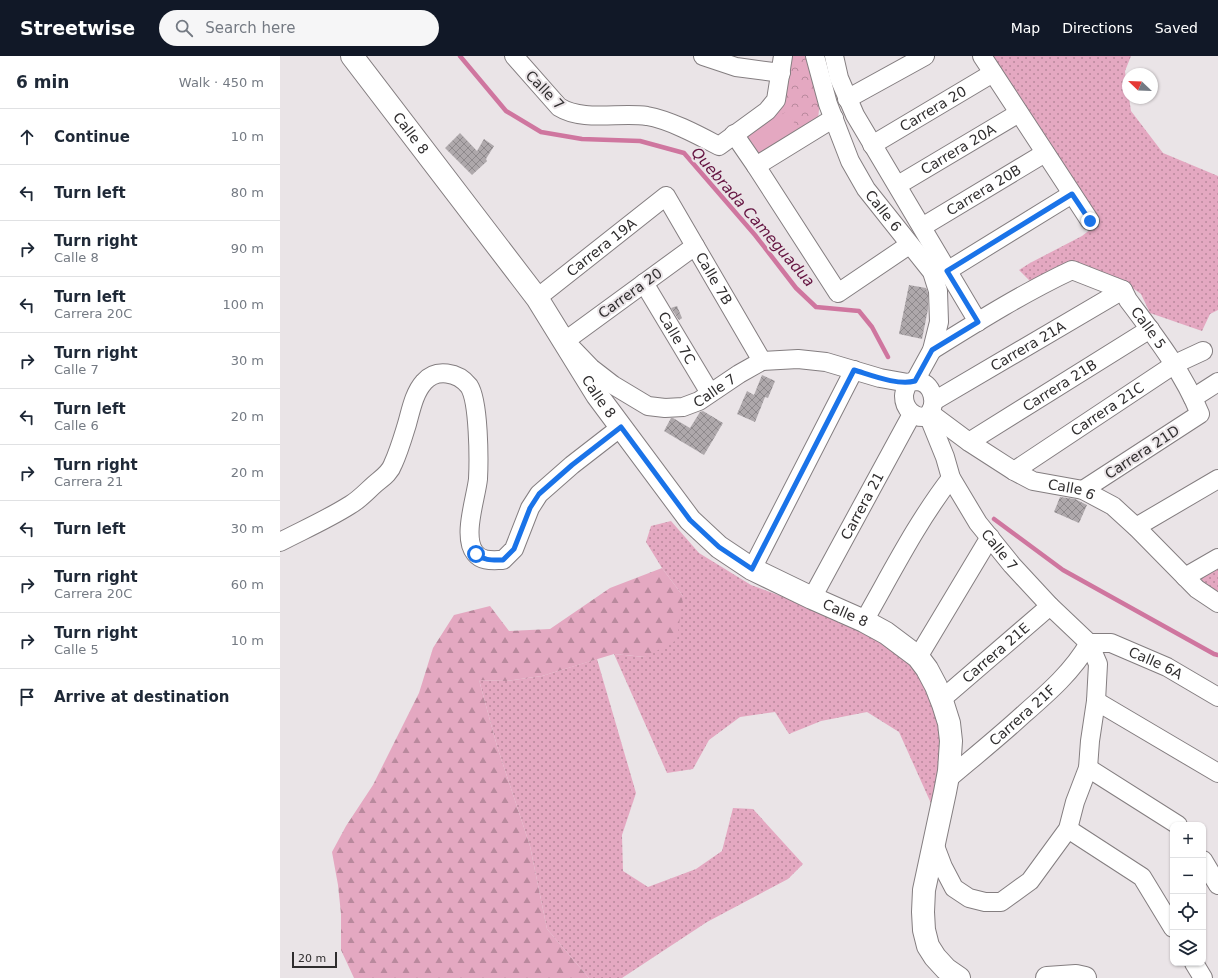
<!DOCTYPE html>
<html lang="en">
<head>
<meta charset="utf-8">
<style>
  body { margin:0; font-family:"DejaVu Sans",sans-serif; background:#f6f6f7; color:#1f2937 }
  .controls { position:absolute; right:12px; bottom:12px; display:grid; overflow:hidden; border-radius:8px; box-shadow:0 1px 3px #0004 }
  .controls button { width:36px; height:36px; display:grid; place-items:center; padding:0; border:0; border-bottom:1px solid #e0e1e3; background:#fff; color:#1f2937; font:20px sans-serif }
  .compass { position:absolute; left:842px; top:12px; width:36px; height:36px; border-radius:50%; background:#fff; box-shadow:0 1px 3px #0004; rotate:293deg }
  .scale { position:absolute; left:12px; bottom:10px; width:45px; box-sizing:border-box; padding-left:4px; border:2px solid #2f2d2e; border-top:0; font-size:11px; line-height:14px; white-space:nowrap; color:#2f2d2e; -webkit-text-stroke:3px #eae4e7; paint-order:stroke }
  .stop { position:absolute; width:12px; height:12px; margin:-9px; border:3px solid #1a73e8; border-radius:50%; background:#fff }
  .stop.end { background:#1a73e8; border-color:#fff; box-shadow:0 1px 4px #0008 }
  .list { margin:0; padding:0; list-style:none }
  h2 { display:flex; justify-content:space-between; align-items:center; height:52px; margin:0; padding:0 16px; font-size:17px }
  h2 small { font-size:13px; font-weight:400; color:#747a83 }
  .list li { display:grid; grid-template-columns:26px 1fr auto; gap:12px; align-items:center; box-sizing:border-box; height:56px; padding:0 16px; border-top:1px solid #e0e1e3 }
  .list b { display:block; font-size:15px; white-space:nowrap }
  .list p { margin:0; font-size:13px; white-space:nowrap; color:#747a83 }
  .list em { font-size:13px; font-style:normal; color:#747a83 }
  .icon { flex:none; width:22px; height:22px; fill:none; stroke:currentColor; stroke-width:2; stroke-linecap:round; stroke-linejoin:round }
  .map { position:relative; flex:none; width:938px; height:922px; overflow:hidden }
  header { display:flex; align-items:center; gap:24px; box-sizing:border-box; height:56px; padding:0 20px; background:#111827; color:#fff }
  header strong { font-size:19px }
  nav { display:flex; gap:22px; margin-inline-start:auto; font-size:14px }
  .search { width:280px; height:36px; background:#f6f6f7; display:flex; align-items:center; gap:10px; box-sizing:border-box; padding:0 14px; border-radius:22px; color:#747a83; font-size:15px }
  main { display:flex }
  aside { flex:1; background:#fff }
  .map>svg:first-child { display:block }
</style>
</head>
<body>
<header>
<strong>Streetwise</strong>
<div class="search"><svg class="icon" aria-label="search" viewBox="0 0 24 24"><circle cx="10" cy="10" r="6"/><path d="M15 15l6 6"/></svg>Search here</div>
<nav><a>Map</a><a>Directions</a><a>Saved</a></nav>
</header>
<main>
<aside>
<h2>6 min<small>Walk · 450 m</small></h2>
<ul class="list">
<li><svg class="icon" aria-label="ahead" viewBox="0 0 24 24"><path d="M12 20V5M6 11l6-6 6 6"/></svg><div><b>Continue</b></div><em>10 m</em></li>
<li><svg class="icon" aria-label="left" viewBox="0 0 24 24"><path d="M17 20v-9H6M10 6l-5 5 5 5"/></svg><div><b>Turn left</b></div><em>80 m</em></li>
<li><svg class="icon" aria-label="right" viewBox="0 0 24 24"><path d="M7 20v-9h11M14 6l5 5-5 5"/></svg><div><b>Turn right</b><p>Calle 8</p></div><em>90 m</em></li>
<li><svg class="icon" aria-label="left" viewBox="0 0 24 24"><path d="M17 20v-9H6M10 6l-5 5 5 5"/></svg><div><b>Turn left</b><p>Carrera 20C</p></div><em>100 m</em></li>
<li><svg class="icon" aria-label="right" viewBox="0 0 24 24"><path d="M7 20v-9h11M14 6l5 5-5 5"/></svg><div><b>Turn right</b><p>Calle 7</p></div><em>30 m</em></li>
<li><svg class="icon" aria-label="left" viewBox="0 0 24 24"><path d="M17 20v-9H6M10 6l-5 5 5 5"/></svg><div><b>Turn left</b><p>Calle 6</p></div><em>20 m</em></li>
<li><svg class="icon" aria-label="right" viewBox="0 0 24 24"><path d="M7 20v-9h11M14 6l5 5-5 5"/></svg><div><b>Turn right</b><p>Carrera 21</p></div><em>20 m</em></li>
<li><svg class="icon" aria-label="left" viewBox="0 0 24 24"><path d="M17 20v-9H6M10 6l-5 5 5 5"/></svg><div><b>Turn left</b></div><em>30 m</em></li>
<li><svg class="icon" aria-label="right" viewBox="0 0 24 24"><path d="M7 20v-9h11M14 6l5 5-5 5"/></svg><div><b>Turn right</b><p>Carrera 20C</p></div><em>60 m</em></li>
<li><svg class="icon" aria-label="right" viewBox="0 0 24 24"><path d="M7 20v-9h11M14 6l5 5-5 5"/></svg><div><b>Turn right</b><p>Calle 5</p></div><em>10 m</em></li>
<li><svg class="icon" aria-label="arrive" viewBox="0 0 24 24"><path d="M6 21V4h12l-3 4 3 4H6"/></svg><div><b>Arrive at destination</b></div></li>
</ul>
</aside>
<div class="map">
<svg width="938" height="922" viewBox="0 0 938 922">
  <defs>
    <pattern id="grass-dots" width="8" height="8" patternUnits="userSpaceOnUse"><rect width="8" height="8" fill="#e4a8c1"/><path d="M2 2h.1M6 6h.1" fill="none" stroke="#b9899d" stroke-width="1.8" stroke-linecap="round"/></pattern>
    <pattern id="forest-firs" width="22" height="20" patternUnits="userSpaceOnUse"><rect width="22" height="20" fill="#e4a8c1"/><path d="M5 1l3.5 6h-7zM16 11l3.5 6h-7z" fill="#b9899d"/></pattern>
    <pattern id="park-crowns" width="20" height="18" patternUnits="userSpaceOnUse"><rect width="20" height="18" fill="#e4a8c1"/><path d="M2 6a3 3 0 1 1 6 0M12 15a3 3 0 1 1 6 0" fill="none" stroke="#b9899d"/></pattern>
    <pattern id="building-cross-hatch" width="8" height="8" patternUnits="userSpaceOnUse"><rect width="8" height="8" fill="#aea8ab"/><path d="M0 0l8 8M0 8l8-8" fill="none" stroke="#8e898c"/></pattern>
  </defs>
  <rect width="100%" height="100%" fill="#eae4e7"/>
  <!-- grass -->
  <path fill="url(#grass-dots)" d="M712 0H851L845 15 848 42H849L851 55 883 97 938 120V254L930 258 922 275 870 257 861 238 840 223 792 209 774 212 750 225 739 214 750 207 802 180 820 166Z
    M391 465 419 497 471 529 538 554 592 578 628 602 647 635 659 670 660 712 654 754 619 676 587 656 541 665 509 678 495 656 460 661 429 684 413 713 387 717 334 598 365 601 403 540 382 512 366 486 371 470Z
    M938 511V535L920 526 924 519Z
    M317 603 356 737 342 779 343 815 368 831 416 813 442 795 453 752 473 753 523 808 508 823 427 866 342 922H309L267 873 250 790 217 690 199 624 226 625 262 620Z"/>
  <!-- forest -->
  <path fill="url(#forest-firs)" d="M382 512 403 540 397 584 365 601 334 598 262 620 226 625 199 624 217 690 250 790 267 873 309 922H74L61 894V858L58 829 52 796 66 770 93 729 139 637 153 592 174 559 210 550 229 575 270 573 330 532Z"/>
  <!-- park -->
  <path fill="url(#park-crowns)" d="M502 0H530L542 25 537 73 454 86 493 55Z"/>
  <!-- pitch -->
  <path fill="#e4a8c1" d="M507 55 521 78 473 106 459 86Z"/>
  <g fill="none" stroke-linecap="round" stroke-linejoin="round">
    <!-- stream -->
    <path stroke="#cf769f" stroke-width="4.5" d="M180 0 226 55 261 76 302 83 360 85 404 97 475 179 516 232 536 251 579 255 592 271 608 301
      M714 463 783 514 934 598 938 599"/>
  </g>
  <!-- building -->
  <path fill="url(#building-cross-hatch)" d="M180 77 197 95 204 83 214 90 206 103 207 105 192 119 165 92Z
    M629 229 646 232 648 237V253L642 283 619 278Z
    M397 250 402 262 399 264 391 252Z
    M482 319 495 325 488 342 485 341 475 366 457 358 467 335 474 339Z
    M423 355 443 367 424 399 384 375 391 362H393L410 372 420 356Z
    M780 441 795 443 807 449 799 467 774 456Z"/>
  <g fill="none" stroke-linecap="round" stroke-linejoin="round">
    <defs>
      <g id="minor">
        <path d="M234 0 279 51C303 66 339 56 367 60 390 64 418 79 439 90L487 55 496 44 503 0"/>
        <path d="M423 0 456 11 501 17"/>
        <path id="s1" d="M535 0 548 48 570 105 586 133 652 216 658 235 659 266 652 294 635 325"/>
        <path d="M554 0 559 22 575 59 698 266"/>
        <path d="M702 0 810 165"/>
        <path d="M567 43 645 0"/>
        <path d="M454 78 476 110 558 237 629 189"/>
        <path id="s2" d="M592 89 713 17"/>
        <path d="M476 110 554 62"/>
        <path id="s3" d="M618 129 739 57"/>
        <path id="s4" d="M642 171 765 97"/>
        <path id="s5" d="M415 190 285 285 311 312 333 329 368 350 385 352 403 351 419 345 459 318 482 305 518 303 546 306 600 322 628 327"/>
        <path d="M667 215 792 138"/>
        <path id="s6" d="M364 227 430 337"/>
        <path id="s7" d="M257 242 386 140 482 305"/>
        <path id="s8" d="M652 294C697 266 743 237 792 214L843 234 848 244C875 280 903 316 920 358L803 434"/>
        <path d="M635 325C653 324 660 351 645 361 634 362 624 353 624 340 624 336 626 332 628 327Z"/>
        <path d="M913 342 938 326"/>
        <path id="s9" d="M654 345 843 234"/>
        <path id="s10" d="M650 357 689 386 734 415 753 425 803 434 833 450 856 471 917 533 938 547"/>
        <path id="s11" d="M648 359 665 401 671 422 698 467 732 509 770 550 809 587 818 608 816 645 810 685 808 712 795 746 788 773 750 825 721 846H705L689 842 674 832 663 811 655 790"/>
        <path id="s12" d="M689 386 870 273"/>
        <path id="s13" d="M734 415 895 308 923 295"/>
        <path d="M856 471 938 423"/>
        <path d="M0 486C23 474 48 463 70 449 79 444 87 435 95 428 102 422 110 417 113 408 119 395 123 381 127 368 131 354 134 337 144 326 156 312 178 316 189 330 199 345 199 404 198 423 196 442 182 481 195 497 202 506 213 504 223 504L234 493 250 452 259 438 292 409 341 371"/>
        <path d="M472 513 574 314"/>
        <path d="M905 521 938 502"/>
        <path id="s14" d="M532 542 632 358"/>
        <path d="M584 565C612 516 637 466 671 422"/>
        <path id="s15" d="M809 587H831L887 611 938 641"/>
        <path d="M638 601 710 481"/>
        <path id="s16" d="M662 643 770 550"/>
        <path d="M816 645 938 717"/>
        <path d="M808 712 898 769"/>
        <path id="s17" d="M668 723C694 701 720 680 745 657 769 636 793 615 809 587"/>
        <path d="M788 773 862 821 893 872"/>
        <path d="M923 804 938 829"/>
        <path d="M914 907 923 922"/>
      </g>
      <g id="major">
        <path id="s18" d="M72 0 257 242 317 339 410 464 439 491 472 513 532 542 584 565 606 577 638 601 647 613 656 630 663 648 669 667 671 685 669 715 665 736 644 834 643 856 644 874 648 890 655 901 666 913 679 922"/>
        <path d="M767 922 796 920 805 922"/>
      </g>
    </defs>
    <!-- minor casing -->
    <use href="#minor" stroke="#847e80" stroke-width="20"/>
    <!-- major casing -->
    <use href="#major" stroke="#847e80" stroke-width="24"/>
    <!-- minor -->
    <use href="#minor" stroke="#fff" stroke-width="18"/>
    <!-- major -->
    <use href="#major" stroke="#fff" stroke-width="22"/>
  </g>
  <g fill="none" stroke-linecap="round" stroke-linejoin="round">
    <!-- route -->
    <path stroke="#1a73e8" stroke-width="5" d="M196 498C205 505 212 504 223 504L234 493 250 452 259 438 292 409 341 371 410 464 439 491 472 513 574 314C591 319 618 330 635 325L652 294 698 266 667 215 792 138 810 165"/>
  </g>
  <g text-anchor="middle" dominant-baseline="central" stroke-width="4" stroke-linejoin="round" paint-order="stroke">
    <!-- street labels -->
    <g font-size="14" fill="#2f2d2e" stroke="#eae4e7">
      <text transform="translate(265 34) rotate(46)">Calle 7</text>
      <text stroke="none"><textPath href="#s2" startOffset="71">Carrera 20</textPath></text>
      <text stroke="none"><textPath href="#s18" startOffset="97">Calle 8</textPath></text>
      <text stroke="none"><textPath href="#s3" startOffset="70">Carrera 20A</textPath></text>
      <text stroke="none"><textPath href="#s4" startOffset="72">Carrera 20B</textPath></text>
      <text stroke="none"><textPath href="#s1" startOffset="171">Calle 6</textPath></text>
      <text stroke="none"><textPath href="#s7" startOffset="82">Carrera 19A</textPath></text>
      <text stroke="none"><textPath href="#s7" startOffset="260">Calle 7B</textPath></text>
      <text transform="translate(350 237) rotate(-36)">Carrera 20</text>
      <text stroke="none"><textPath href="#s8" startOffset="262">Calle 5</textPath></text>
      <text stroke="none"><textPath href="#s6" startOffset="64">Calle 7C</textPath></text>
      <text stroke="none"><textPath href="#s9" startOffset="109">Carrera 21A</textPath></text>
      <text stroke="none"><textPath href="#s12" startOffset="107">Carrera 21B</textPath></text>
      <text stroke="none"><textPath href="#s5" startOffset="338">Calle 7</textPath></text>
      <text stroke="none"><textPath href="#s18" startOffset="421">Calle 8</textPath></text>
      <text stroke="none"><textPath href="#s13" startOffset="112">Carrera 21C</textPath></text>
      <text transform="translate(862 396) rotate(-33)">Carrera 21D</text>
      <text stroke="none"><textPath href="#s10" startOffset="163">Calle 6</textPath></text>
      <text stroke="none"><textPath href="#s14" startOffset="105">Carrera 21</textPath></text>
      <text stroke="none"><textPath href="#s11" startOffset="154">Calle 7</textPath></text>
      <text stroke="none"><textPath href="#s18" startOffset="757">Calle 8</textPath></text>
      <text stroke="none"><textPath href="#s16" startOffset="71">Carrera 21E</textPath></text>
      <text stroke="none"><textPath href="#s15" startOffset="71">Calle 6A</textPath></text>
      <text stroke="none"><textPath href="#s17" startOffset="98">Carrera 21F</textPath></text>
    </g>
    <!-- water labels -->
    <g font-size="15" font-style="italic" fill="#641340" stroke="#eae4e7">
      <text transform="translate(473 161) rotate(49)">Quebrada Cameguadua</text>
    </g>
  </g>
</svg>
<div class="controls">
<button>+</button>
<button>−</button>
<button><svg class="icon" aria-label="locate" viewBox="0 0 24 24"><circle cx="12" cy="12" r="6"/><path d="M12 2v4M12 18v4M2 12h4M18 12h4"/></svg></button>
<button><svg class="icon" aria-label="layers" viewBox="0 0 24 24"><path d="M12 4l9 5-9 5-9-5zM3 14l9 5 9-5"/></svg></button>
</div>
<svg class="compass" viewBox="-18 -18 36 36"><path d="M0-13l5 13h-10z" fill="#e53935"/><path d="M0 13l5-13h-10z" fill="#747a83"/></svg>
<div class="scale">20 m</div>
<div class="stop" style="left:196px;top:498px"></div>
<div class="stop end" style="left:810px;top:165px"></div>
</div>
</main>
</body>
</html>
